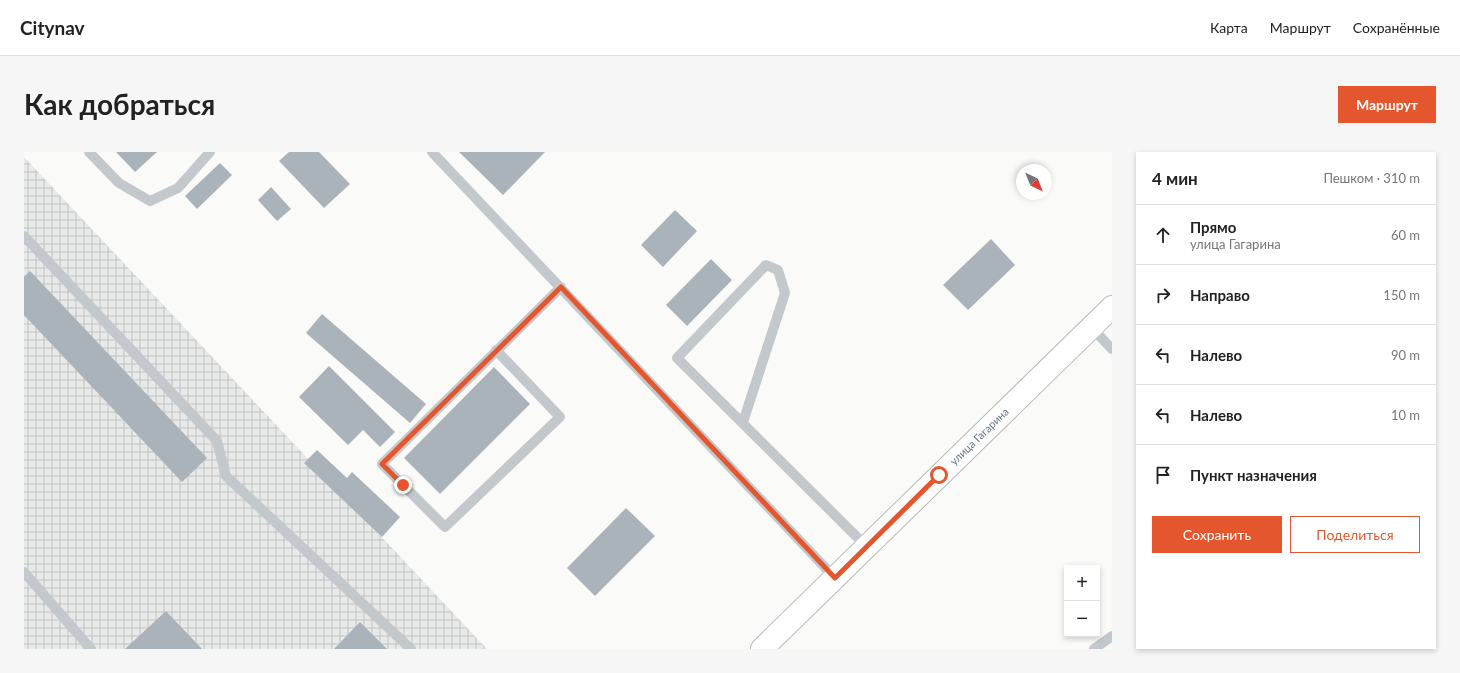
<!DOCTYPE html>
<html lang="ru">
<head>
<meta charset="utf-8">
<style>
  body { margin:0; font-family:Lato,sans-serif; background:#f6f6f6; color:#222 }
  .controls { position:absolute; right:12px; bottom:12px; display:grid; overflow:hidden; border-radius:0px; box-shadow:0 2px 6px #0003 }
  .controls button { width:36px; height:36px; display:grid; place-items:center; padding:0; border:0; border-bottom:1px solid #e0e0e0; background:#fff; color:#222; font:20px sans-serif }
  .compass { position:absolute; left:992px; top:12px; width:36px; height:36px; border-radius:50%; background:#fff; box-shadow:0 2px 6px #0003; rotate:137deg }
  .stop { position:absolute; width:12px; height:12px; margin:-9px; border:3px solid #e4572e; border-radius:50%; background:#fff }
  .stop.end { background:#e4572e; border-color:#fff; box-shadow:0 1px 4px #0008 }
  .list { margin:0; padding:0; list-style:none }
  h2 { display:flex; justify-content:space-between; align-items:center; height:52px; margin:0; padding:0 16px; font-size:17px }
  h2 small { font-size:13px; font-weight:400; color:#767676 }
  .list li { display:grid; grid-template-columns:26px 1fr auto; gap:12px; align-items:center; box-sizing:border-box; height:60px; padding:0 16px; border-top:1px solid #e0e0e0 }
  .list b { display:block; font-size:15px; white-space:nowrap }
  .list p { margin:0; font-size:13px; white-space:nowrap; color:#767676 }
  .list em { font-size:13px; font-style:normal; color:#767676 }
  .actions { display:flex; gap:8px; padding:12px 16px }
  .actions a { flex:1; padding:9px 0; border:1px solid #e4572e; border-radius:0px; text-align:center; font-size:14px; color:#e4572e }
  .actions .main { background:#e4572e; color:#fff }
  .icon { flex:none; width:22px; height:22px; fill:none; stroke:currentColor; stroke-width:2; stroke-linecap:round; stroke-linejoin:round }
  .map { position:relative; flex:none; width:1088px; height:497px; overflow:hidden; border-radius:0px }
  header { display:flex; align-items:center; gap:24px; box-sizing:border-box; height:56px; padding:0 20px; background:#fff; border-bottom:1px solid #e0e0e0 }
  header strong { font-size:19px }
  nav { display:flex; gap:22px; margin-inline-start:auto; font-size:14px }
  .intro { display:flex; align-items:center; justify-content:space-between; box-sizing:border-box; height:96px; padding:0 24px }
  h1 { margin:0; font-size:28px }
  .button { padding:10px 18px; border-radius:0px; background:#e4572e; color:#fff; font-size:14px; font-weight:700 }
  main { display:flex; gap:24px; padding:0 24px }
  aside { flex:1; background:#fff; border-radius:0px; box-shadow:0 2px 6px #0003 }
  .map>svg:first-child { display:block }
</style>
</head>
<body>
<header>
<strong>Citynav</strong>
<nav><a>Карта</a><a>Маршрут</a><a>Сохранённые</a></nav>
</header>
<div class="intro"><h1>Как добраться</h1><a class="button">Маршрут</a></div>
<main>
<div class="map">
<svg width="1088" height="497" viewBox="0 0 1088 497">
  <defs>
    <pattern id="industrial-grid" width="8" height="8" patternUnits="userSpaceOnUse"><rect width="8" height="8" fill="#e8e9e9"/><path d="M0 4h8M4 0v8" fill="none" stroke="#c0c1c2"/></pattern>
  </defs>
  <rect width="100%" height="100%" fill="#fafaf8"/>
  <!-- industrial -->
  <path fill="url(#industrial-grid)" d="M0 5 463 497H0Z"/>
  <!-- building -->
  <path fill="#aab3b9" d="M92 0H133L111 20Z
    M265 0H295L326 32 300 56 255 9Z
    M435 0H521L479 43Z
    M196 11 208 23 173 57 161 44Z
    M247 35 267 57 253 69 234 48Z
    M651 58 673 79 639 115 617 93Z
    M967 87 991 113 944 158 919 133Z
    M687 107 708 128 663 174 642 153Z
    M6 119 183 306 158 330 0 163V125Z
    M298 162 402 252 386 271 282 181Z
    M305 214 371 280 356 295 339 278 324 293 275 245Z
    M470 215 506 252 416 342 380 306Z
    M293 298 323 326 328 320 376 365 358 385 280 311Z
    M602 356 631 384 571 444 543 416Z
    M142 459 178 497H101Z
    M336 470 363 497H310Z"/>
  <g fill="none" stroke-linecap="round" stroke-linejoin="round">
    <defs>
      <path id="primary" d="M738 497 1088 155"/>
    </defs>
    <!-- primary casing -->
    <use href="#primary" stroke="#b5babe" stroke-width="24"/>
    <!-- lane -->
    <path stroke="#c3c8cc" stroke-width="10" d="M65 0 95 31 126 49 154 36 186 0
      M408 0 811 426
      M0 84 193 289 202 324 387 497
      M1067 175 1088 197
      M472 198 536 265 421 375 358 312 537 135
      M719 270 761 141 754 118 742 113 653 206 842 394
      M0 420 67 497
      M1070 497 1088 484"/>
    <!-- primary -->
    <use href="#primary" stroke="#fff" stroke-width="22"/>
  </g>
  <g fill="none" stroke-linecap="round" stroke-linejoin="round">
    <!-- route -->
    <path stroke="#e4572e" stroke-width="5" d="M379 333 358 312 537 135 811 426 915 323"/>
  </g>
  <g text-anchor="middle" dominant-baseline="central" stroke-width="4" stroke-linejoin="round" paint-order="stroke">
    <!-- street labels -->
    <g font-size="11" fill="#657683" stroke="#fff">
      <text transform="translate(955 284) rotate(-44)">улица Гагарина</text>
    </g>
  </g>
</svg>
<div class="controls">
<button>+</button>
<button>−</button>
</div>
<svg class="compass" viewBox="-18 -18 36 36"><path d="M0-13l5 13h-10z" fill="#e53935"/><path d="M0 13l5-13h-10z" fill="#767676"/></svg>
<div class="stop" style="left:915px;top:323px"></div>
<div class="stop end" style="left:379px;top:333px"></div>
</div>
<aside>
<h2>4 мин<small>Пешком · 310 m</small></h2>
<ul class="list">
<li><svg class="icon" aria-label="ahead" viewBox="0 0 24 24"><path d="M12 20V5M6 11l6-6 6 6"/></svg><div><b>Прямо</b><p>улица Гагарина</p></div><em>60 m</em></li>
<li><svg class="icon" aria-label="right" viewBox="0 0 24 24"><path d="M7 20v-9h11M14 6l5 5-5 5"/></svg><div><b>Направо</b></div><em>150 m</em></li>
<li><svg class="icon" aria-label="left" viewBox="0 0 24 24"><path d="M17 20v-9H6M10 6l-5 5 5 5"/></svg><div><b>Налево</b></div><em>90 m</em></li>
<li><svg class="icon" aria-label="left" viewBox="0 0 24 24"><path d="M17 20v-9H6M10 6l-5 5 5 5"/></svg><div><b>Налево</b></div><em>10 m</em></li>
<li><svg class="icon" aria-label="arrive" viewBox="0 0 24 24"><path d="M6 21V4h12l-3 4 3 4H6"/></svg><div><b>Пункт назначения</b></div></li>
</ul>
<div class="actions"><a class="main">Сохранить</a><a>Поделиться</a></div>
</aside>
</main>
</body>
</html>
